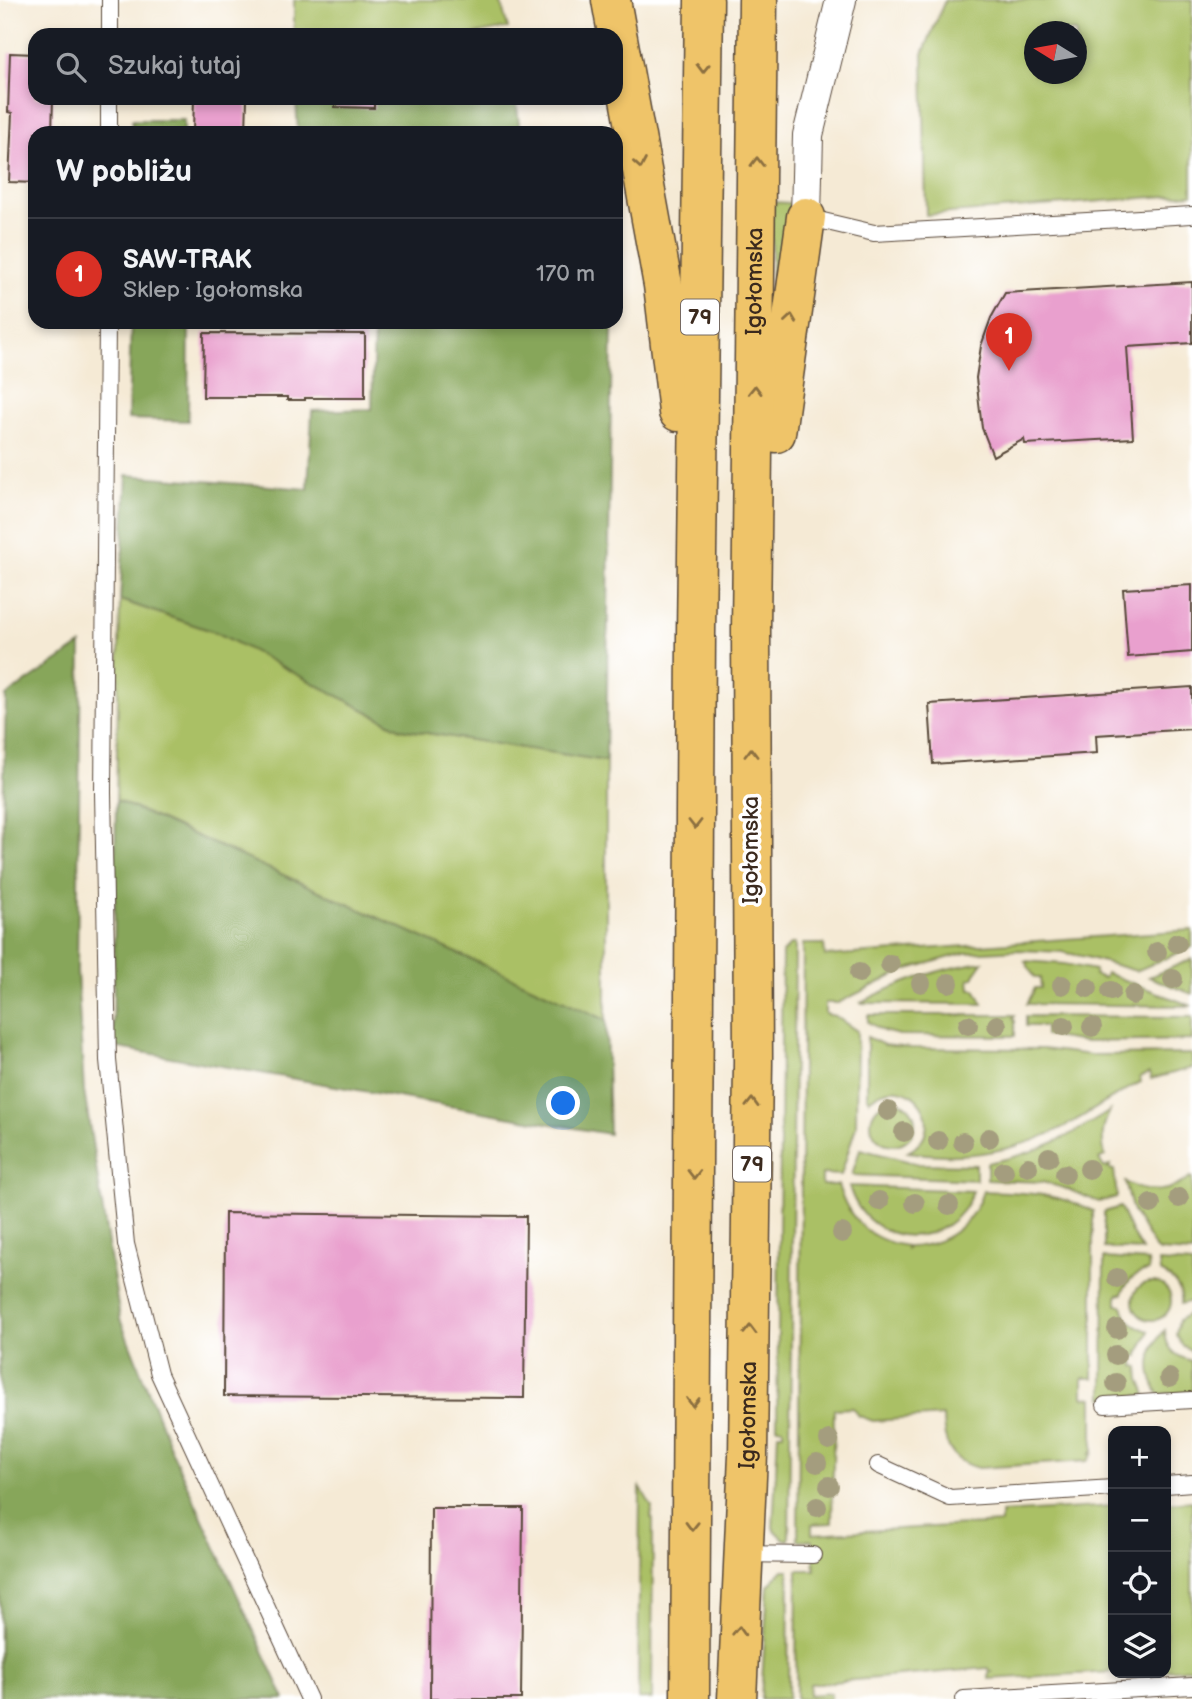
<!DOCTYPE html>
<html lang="pl">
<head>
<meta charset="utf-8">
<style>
  body { margin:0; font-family:"Balsamiq Sans",sans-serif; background:#20242c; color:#f1f3f6 }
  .controls { position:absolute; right:21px; bottom:21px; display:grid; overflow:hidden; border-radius:14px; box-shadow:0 4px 10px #0003 }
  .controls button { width:63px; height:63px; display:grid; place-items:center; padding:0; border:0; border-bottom:2px solid #363941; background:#171b24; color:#f1f3f6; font:35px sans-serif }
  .compass { position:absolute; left:1024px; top:21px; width:63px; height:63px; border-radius:50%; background:#171b24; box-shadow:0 4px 10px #0003; rotate:281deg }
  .you { position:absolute; left:564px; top:1104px; width:24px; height:24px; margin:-18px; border:5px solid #fff; border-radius:50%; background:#1a73e8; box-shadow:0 0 0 10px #1a73e833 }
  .badge { display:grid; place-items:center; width:46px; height:46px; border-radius:50%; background:#d93025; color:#fff; font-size:23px; font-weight:700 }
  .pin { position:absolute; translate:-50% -58px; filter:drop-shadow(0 2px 4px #0008) }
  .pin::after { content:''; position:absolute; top:37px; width:24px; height:21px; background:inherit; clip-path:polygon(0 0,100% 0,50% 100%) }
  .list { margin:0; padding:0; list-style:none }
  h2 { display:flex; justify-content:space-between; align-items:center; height:91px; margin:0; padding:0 28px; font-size:30px }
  h2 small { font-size:23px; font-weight:400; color:#9ea1a6 }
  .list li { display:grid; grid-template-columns:46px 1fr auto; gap:21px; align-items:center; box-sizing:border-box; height:112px; padding:0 28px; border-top:2px solid #363941 }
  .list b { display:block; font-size:26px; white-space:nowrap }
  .list p { margin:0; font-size:23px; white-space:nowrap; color:#9ea1a6 }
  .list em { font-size:23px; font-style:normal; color:#9ea1a6 }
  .icon { flex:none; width:38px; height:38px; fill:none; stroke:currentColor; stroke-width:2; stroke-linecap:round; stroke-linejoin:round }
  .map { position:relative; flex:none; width:1192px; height:1699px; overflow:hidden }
  .search { position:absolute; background:#171b24; box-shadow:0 4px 10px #0003; left:28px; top:28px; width:595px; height:77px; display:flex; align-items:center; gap:18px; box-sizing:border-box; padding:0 24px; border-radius:21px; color:#9ea1a6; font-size:26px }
  .panel { position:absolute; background:#171b24; box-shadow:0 4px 10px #0003; left:28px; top:126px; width:595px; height:203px; border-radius:21px }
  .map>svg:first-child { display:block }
</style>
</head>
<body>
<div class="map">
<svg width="1192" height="1699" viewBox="0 0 1192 1699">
  <rect width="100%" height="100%" fill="#fff"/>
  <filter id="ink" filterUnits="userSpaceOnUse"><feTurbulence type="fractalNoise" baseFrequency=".0143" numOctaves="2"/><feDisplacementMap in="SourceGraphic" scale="14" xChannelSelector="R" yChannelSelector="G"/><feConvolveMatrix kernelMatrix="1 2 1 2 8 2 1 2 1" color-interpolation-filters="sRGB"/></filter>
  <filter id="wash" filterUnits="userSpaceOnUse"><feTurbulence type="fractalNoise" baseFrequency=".00686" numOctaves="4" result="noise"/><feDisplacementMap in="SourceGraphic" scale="28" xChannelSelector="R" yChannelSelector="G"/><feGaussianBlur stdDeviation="1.57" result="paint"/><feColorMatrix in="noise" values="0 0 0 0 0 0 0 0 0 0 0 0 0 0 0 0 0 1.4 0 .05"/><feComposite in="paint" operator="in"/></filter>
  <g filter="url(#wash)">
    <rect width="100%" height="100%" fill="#f5ead5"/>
    <!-- green -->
    <path fill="#aac065" stroke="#727542" stroke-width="2" fill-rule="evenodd" d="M294 0H500L508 28 469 35H294Z
      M945 0H1192V194L926 215 923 54ZM1034 32H1076V74H1034Z
      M772 202 789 203 791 208 777 307H772Z
      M120 600 218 633 401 729 606 761V1020L116 800Z
      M1192 930V947L1136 971 1086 957 1062 952 1019 950 965 953 905 970 838 1003H825V1014L835 1016 857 1031 856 1126 841 1175 822 1174V1185H838C849 1220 869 1240 906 1246V1249L908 1247C944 1246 972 1226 983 1191 1026 1193 1054 1192 1093 1211V1378H1083V1397L1093 1398V1451L1090 1454H1092L1087 1461 978 1468C950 1461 943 1443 943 1416L873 1421 859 1416 853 1408 834 1409 832 1523 812 1524V1534L1001 1523V1513L1113 1506V1672L989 1679V1672H992L988 1668 810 1684 809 1695 831 1693V1699H796L797 1570H815L813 1540H798L803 944H824L825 956Z
      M791 944H795L789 1540 784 1539 773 1528 778 1433H783V1428L777 1427 782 953Z
      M1192 959V994L1149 977Z
      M1025 961 1064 964 1095 970 1094 975 1104 978 1106 973 1192 1006 1027 1004 1035 988H1041L1040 978H1035Z
      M983 962 974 975V978L969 979 970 989H975L983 1004 860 1003C900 982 939 968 983 962Z
      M868 1015H1015L1013 1018 1015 1021V1036L899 1035 883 1031 868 1022Z
      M1026 1016 1192 1017V1040L1086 1042 1045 1036V1026H1026Z
      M867 1037 884 1045 911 1048 1043 1049 1091 1055 1192 1054V1068L1151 1079 1149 1073 1140 1077 1141 1082C1116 1094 1095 1110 1071 1123 1022 1151 964 1161 908 1152 952 1128 910 1065 869 1100L867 1097Z
      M871 1123a22 22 0 1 1 44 0a22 22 0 1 1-44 0Z
      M1110 1111C1102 1126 1101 1139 1105 1156L1099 1159 1104 1168 1110 1165 1109 1169 1114 1170 1117 1197 1099 1202 1064 1188 1042 1182 987 1180V1163C1036 1154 1069 1137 1110 1111Z
      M860 1149 919 1164 976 1165V1180L852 1175Z
      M1190 1177 1192 1178V1253L1157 1251 1133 1212 1125 1182C1146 1195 1172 1193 1190 1177Z
      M849 1186 973 1191C950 1253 867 1250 849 1186Z
      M1120 1207 1131 1232 1142 1250 1104 1248V1212Z
      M1104 1258 1148 1261 1149 1271C1136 1273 1126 1281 1122 1294L1117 1295V1305H1122C1125 1321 1135 1327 1149 1331L1140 1351H1138L1139 1356H1135L1134 1366 1139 1367 1140 1379 1146 1395 1103 1398Z
      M1159 1262 1192 1264V1301L1181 1304C1183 1289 1174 1278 1160 1272Z
      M1133 1301a19 19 0 1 1 38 0a19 19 0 1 1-38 0Z
      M1192 1312V1351L1182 1345 1176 1335 1179 1320Z
      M1165 1330C1165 1347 1175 1357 1192 1361V1392L1159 1394C1145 1373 1148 1348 1165 1330Z
      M640 1487 652 1507 651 1518 653 1519 652 1699H638Z
      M1192 1501V1668L1166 1670V1503Z
      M783 1570H789L788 1699H761L768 1586Z"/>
    <!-- forest -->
    <path fill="#87a65a" stroke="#61683c" stroke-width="2" d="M296 98H516L520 133H298Z
      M132 120H184V133H132Z
      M131 322H189L188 421 128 419Z
      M334 322H612L606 761 401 729 218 633 120 600 127 475 308 489 312 411 372 409 374 327Z
      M81 645 77 972 84 1091 120 1319 173 1454 285 1699H0V930L6 696Z
      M116 800 606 1020 609 1134 113 1047Z"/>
    <g id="blocks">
      <!-- building -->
      <path fill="#e9a0ce" d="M10 53 35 54V98H53L52 133H35V183L9 182 12 113 8 112Z
        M194 98H247L246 133H193Z
        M335 98H374V108L335 107Z
        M1192 282V343L1127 347 1133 438 1025 444 1024 439 993 456 982 428 976 378 981 346 991 318 1005 293Z
        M204 333 365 334V398H305V400H287V397H203Z
        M1192 585V652L1128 657 1123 589Z
        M1192 687V729L1096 735 1097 753 933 764 929 704Z
        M225 1213 526 1216 524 1398 224 1396Z
        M431 1508H523L521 1699H430Z"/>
    </g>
  </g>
  <g filter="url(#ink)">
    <use href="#blocks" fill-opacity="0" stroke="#574739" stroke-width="2"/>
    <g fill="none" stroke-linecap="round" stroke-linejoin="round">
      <defs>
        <path id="service" d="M110 35V0
          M109 133V98
          M806 217 874 233 1192 215
          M107 322 103 793 108 1060 126 1244 159 1374 309 1699
          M1105 1405 1192 1400
          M878 1465 950 1498 1113 1488
          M1166 1485 1192 1483
          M744 1554 813 1555
          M964 1699 1192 1686"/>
        <path id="minor" d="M806 217 808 135 841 0"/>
        <g id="primary">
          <path d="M611 0 663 285 678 412"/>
          <path d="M776 433 806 217"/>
          <path d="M690 1699 696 634 704 0"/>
          <path id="s1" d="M737 1699 748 1455 753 1062 751 630 758 0"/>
        </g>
      </defs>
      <!-- service casing -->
      <use href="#service" stroke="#574739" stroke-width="18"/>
      <!-- minor casing -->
      <use href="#minor" stroke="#574739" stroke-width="32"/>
      <!-- primary casing -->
      <use href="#primary" stroke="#574739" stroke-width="41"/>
      <!-- service -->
      <use href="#service" stroke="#fff" stroke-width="16"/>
      <!-- minor -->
      <use href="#minor" stroke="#fff" stroke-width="30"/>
      <!-- primary -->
      <use href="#primary" stroke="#efc469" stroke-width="38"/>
    </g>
    <!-- trees -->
    <g fill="#a49d7e">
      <circle cx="1177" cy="943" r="10"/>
      <circle cx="1157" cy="952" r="10"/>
      <circle cx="890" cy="964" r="10"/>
      <circle cx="859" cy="973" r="10"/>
      <circle cx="1173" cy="979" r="10"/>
      <circle cx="921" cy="983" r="10"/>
      <circle cx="949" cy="983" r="10"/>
      <circle cx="1062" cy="985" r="10"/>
      <circle cx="1088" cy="988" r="10"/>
      <circle cx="1111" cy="991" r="10"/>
      <circle cx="1133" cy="995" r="10"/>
      <circle cx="968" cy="1025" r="10"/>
      <circle cx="997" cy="1025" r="10"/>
      <circle cx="1064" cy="1026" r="10"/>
      <circle cx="1092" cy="1027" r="10"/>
      <circle cx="888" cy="1111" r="10"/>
      <circle cx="904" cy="1132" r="10"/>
      <circle cx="989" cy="1138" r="10"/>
      <circle cx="938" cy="1141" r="10"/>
      <circle cx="963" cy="1142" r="10"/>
      <circle cx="1049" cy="1157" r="10"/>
      <circle cx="1028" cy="1167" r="10"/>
      <circle cx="1089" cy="1169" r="10"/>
      <circle cx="1004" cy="1171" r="10"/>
      <circle cx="1065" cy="1174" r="10"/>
      <circle cx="1179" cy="1198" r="10"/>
      <circle cx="879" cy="1201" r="10"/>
      <circle cx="915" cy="1203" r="10"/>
      <circle cx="1151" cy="1204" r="10"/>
      <circle cx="949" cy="1205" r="10"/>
      <circle cx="842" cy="1233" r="10"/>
      <circle cx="1117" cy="1278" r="10"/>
      <circle cx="1117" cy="1329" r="10"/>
      <circle cx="1116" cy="1355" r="10"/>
      <circle cx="1169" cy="1378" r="10"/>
      <circle cx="1116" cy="1383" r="10"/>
      <circle cx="829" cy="1440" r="10"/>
      <circle cx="817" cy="1463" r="10"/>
      <circle cx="829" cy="1486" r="10"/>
      <circle cx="817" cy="1507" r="10"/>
    </g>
    <!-- one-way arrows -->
    <defs><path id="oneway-chevron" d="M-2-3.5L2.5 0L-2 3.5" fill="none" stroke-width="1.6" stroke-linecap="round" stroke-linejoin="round" transform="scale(1.75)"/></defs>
    <g stroke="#8c6f40">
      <use href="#oneway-chevron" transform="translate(703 68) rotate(91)"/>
      <use href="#oneway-chevron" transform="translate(757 162) rotate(-90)"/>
      <use href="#oneway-chevron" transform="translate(640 164) rotate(80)"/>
      <use href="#oneway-chevron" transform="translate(791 319) rotate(-82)"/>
      <use href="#oneway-chevron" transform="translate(755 390) rotate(-89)"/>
      <use href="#oneway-chevron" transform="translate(751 753) rotate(-90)"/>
      <use href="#oneway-chevron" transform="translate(695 824) rotate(90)"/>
      <use href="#oneway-chevron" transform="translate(752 1103) rotate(-89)"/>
      <use href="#oneway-chevron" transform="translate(694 1174) rotate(90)"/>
      <use href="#oneway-chevron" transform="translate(750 1330) rotate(-89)"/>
      <use href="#oneway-chevron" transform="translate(693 1402) rotate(90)"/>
      <use href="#oneway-chevron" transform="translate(692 1526) rotate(91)"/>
      <use href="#oneway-chevron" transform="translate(739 1631) rotate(-87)"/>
    </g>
  </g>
  <g text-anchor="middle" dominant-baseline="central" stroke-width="7" stroke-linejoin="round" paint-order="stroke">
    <!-- shield labels -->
    <g fill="#fff" stroke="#766a62" stroke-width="2">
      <rect x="681" y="299.5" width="38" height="35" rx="5"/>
      <rect x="733" y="1146.5" width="38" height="35" rx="5"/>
    </g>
    <g font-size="21" font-weight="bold" fill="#3b2a1e">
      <text x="700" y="317">79</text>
      <text x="752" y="1164">79</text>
    </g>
    <!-- street labels -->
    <g font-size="23" fill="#3b2a1e" stroke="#fff">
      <text stroke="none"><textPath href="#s1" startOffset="1418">Igołomska</textPath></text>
      <text transform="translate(751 850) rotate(-90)">Igołomska</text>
      <text stroke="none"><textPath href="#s1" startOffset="284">Igołomska</textPath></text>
    </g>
  </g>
</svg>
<div class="controls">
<button>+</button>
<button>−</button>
<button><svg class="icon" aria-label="locate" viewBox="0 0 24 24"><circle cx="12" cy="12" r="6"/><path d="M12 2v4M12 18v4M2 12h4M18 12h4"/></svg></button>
<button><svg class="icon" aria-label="layers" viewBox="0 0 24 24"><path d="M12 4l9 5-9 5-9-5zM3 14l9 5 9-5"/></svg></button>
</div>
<svg class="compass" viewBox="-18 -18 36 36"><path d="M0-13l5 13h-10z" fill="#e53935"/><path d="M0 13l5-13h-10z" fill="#9ea1a6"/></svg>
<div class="you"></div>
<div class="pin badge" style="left:1009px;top:371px">1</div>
<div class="search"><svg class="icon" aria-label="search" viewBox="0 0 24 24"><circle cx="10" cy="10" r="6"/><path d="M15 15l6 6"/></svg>Szukaj tutaj</div>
<section class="panel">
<h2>W pobliżu<small></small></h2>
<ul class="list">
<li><span class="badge">1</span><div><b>SAW-TRAK</b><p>Sklep · Igołomska</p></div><em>170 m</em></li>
</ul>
</section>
</div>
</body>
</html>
